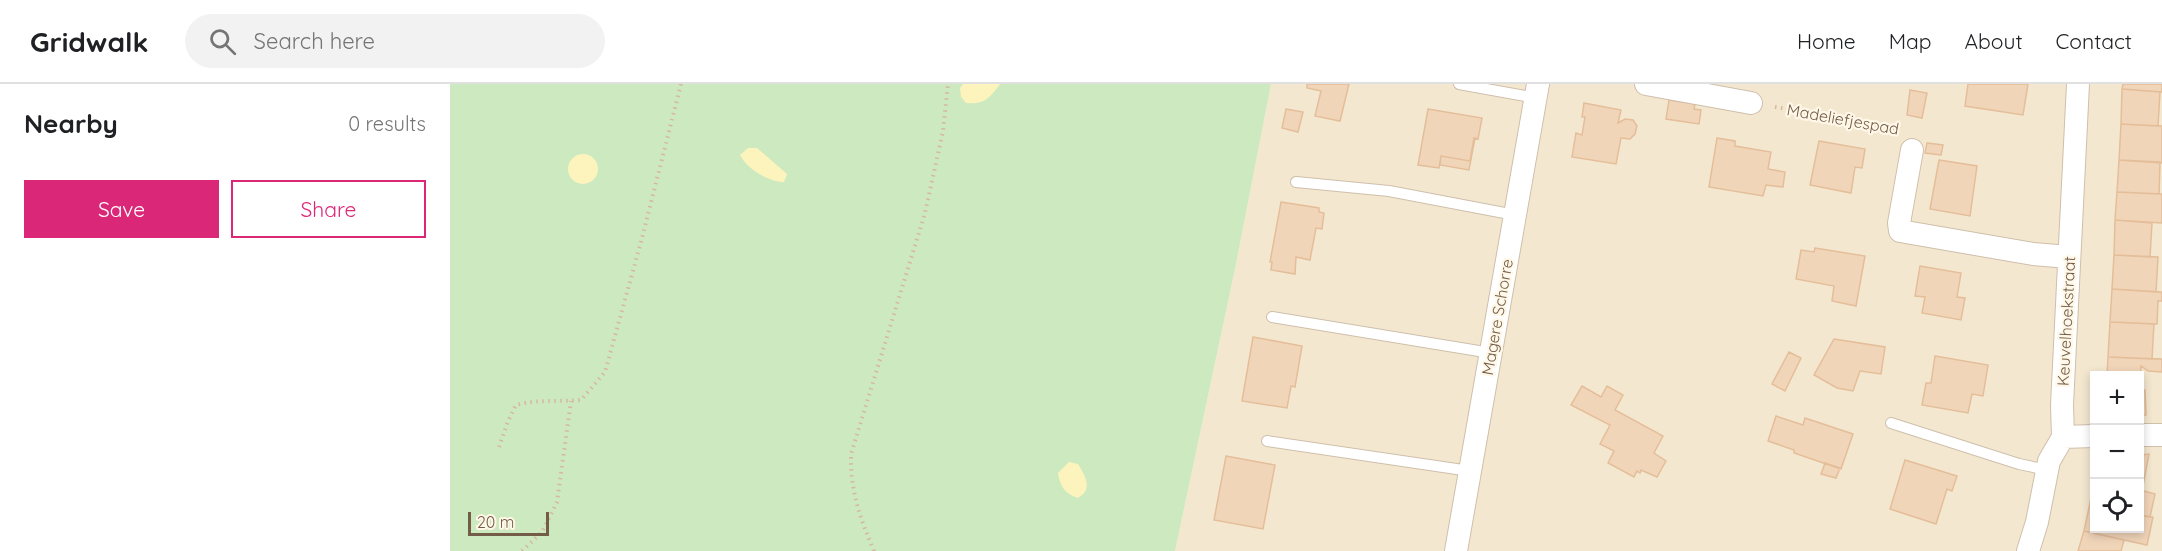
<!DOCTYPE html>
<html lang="en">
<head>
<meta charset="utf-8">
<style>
  body { margin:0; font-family:Quicksand,sans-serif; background:#f2f2f2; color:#202124 }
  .controls { position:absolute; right:18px; bottom:18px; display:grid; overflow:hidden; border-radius:0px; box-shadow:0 3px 9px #0003 }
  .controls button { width:54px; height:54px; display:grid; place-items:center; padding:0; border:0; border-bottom:2px solid #e0e0e0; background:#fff; color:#202124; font:30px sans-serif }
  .scale { position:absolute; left:18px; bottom:15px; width:81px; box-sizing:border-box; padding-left:6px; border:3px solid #735c48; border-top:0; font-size:16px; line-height:21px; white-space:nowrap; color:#735c48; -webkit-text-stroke:4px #fff8e8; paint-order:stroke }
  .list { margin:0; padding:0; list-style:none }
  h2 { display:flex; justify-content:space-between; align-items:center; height:78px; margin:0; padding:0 24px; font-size:26px }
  h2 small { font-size:20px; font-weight:400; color:#757577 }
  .actions { display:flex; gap:12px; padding:18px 24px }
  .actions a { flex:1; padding:14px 0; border:2px solid #db2777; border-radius:0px; text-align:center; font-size:21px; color:#db2777 }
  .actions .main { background:#db2777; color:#fff }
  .icon { flex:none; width:33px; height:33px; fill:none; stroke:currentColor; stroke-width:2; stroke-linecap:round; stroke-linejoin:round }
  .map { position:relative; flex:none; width:1712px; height:467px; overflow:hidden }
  header { display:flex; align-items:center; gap:36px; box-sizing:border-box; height:84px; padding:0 30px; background:#fff; border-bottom:2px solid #e0e0e0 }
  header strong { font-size:28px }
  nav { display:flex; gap:33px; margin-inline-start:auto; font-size:21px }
  .search { width:420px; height:54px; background:#f2f2f2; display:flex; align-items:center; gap:15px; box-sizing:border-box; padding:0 21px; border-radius:33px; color:#757577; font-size:22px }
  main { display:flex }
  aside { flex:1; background:#fff }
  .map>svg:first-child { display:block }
</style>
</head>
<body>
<header>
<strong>Gridwalk</strong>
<div class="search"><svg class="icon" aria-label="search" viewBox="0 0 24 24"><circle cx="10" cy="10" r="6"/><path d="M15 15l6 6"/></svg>Search here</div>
<nav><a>Home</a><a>Map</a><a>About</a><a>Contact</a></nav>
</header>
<main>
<aside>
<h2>Nearby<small>0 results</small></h2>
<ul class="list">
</ul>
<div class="actions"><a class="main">Save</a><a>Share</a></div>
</aside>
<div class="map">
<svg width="1712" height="467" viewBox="0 0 1712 467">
  <rect width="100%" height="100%" fill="#fcf4e1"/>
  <!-- residential -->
  <path fill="#f4e7d0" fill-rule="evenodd" d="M821 0H1712V467H725L786 180ZM1644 292H1690V444H1644Z"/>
  <!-- green -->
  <path fill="#cde9c0" d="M0 0H821L786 180 725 467H0Z"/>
  <!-- sand -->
  <path fill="#fcf4bc" d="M513 0H550C540 14 534 21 516 19L511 13 510 4Z
    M298 64H307L337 90 334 98C319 98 297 85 290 71Z
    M118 85a15 15 0 1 1 30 0a15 15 0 1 1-30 0Z
    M619 378 628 380C636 393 643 405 628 414 615 410 610 402 608 389Z"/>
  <!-- building -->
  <path fill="#f1d5b9" stroke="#e4be99" stroke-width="1.5" d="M857 0H899L890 37 865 32 871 7 857 4Z
    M1518 0H1578L1573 31 1515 22Z
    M1673 0H1712V8L1672 5Z
    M1672 5 1710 8 1708 42 1671 40Z
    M1460 6 1477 9 1472 34 1457 31Z
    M1219 16 1245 20 1244 25 1251 26 1249 40 1216 35Z
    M1134 19 1171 26 1168 39 1175 35 1183 36 1187 42 1185 50 1180 55 1171 54 1166 80 1122 73 1126 49 1132 51 1135 33H1132Z
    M836 25 853 28 848 48 832 44Z
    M978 25 1032 34 1028 55 1024 54 1020 77 991 72 989 84 968 81Z
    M1671 40 1712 42V79L1669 76Z
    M1024 54H1025L1019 86 990 81 991 72 1020 77Z
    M1267 54 1285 57V62L1321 68 1318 85 1335 88 1333 103 1316 101 1313 112 1259 103Z
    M1369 57 1415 65 1412 84 1405 83 1401 109 1360 101Z
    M1477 59 1493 61 1491 71 1475 69Z
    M1489 76 1527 82 1520 132 1480 125Z
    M1669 76 1710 78 1709 110 1667 108Z
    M1667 108 1712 110V139L1665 136Z
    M831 118 869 124V128L874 129 872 145 866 144 860 176 846 173 845 190 821 186 822 178H820Z
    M1665 136 1702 139 1700 173 1664 171Z
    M1365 164 1415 172 1406 222 1382 217 1384 202 1346 195 1351 166 1364 168Z
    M1664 171 1708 173 1706 208 1662 205Z
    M1470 182 1511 189 1507 213 1515 214 1511 236 1472 229 1475 213 1465 212Z
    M1662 205 1712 208V217H1708L1707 240 1660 238Z
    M1660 238 1704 240 1702 275 1658 273Z
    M803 253 852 262 845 303 841 302 837 324 792 317Z
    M1384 255 1435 263 1431 290 1410 287 1403 307 1387 304 1364 291Z
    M1339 268 1351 274 1335 307 1322 300Z
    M1485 272 1538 281 1533 312 1522 310 1518 329 1472 321 1476 299H1481Z
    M1658 273 1712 275V288L1698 287 1691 282 1690 306V292H1657Z
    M1132 302 1151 313 1157 302 1173 311 1165 326 1213 352 1204 369 1216 377 1207 393 1191 386 1190 389 1187 387 1184 393 1158 379 1164 367 1150 360 1160 341 1121 321Z
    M1690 306H1695L1696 331H1690Z
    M1326 332 1353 341 1355 334 1403 350 1391 385 1344 369V366L1318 357Z
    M1699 370 1692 407 1690 406V371Z
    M776 372 825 381 813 445 764 436Z
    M1455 376 1507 392 1502 407 1497 405 1486 440 1440 425Z
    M1375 379 1390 384 1386 394 1371 390Z
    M1644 396V421L1640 419Z
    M1690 406 1705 410 1700 433 1690 431Z
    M1640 419 1644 421V444H1690V431L1703 433 1697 461 1634 447Z
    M1634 447 1674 456 1671 467H1628Z"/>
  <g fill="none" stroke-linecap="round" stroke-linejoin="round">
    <defs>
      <path id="service" d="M1009 0 1086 14
        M846 98 939 107 1065 131
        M822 233 1041 269
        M1441 339 1569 380 1597 386
        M817 357 1020 387"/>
      <path id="minor" d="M1196 0 1301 19
        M1462 66 1449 139 1450 147 1583 170 1619 173
        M1690 351H1712
        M1613 353 1644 352
        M1006 467 1088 0
        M1578 467 1587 438 1599 377 1613 353 1612 321 1628 0"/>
    </defs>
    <!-- service casing -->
    <use href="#service" stroke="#cfbfab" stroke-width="12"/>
    <!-- minor casing -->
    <use href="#minor" stroke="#cfbfab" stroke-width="24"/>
    <!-- path -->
    <path stroke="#d6b99d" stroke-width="4" stroke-dasharray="1.5 4.5" stroke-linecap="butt" d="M1325 23 1450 45
      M49 363 58 337 66 321C88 315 109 318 131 316L155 288 191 158 231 0
      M72 467 92 448 107 418 121 317
      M424 467C410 434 400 406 401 370L475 129 493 47 498 0"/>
    <!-- service -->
    <use href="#service" stroke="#fff" stroke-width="10"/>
    <!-- minor -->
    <use href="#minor" stroke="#fff" stroke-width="22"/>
  </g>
  <g text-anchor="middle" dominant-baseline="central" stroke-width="4.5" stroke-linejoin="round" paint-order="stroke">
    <!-- street labels -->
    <g font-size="16" fill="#735c48" stroke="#fff8e8">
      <text transform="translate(1393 35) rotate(10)">Madeliefjespad</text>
      <text transform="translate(1047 233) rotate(-80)">Magere Schorre</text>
      <text transform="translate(1616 237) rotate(-87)">Keuvelhoekstraat</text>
    </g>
  </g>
</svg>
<div class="controls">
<button>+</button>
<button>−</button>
<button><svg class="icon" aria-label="locate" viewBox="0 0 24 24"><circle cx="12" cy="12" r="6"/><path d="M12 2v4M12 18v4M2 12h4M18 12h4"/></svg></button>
</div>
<div class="scale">20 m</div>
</div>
</main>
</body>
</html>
